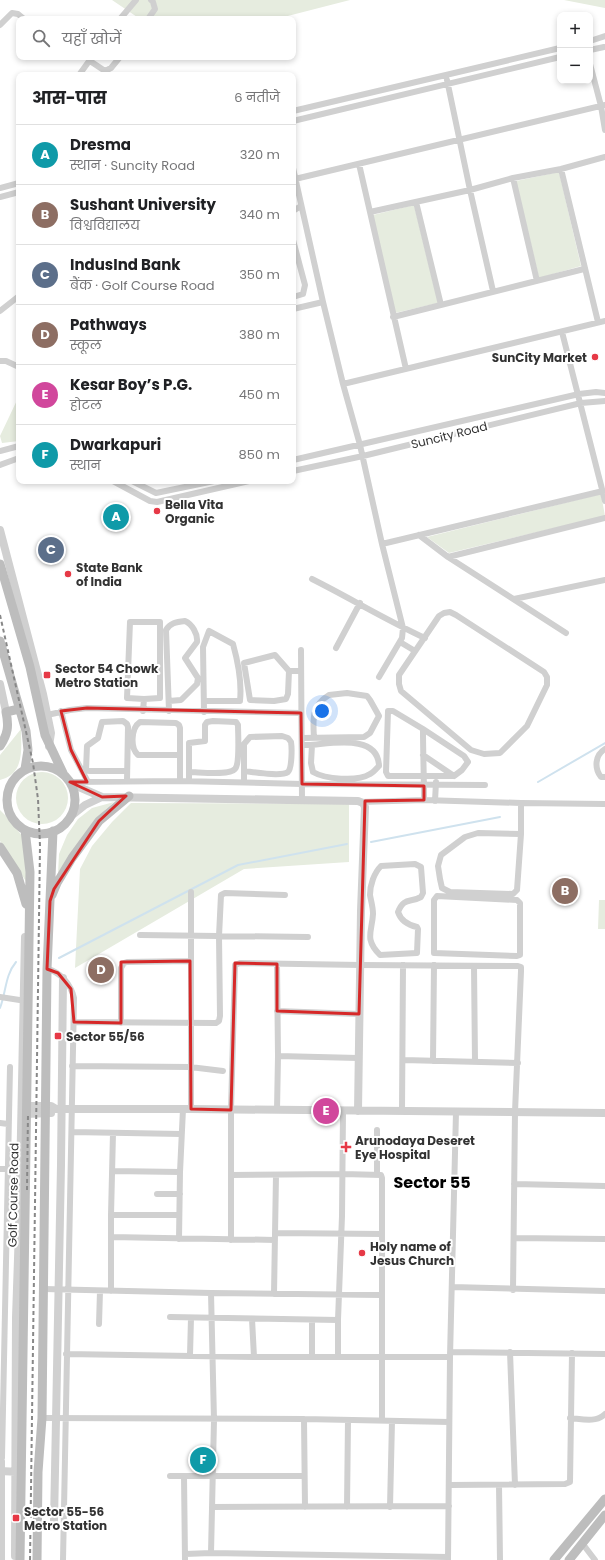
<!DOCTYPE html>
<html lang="hi">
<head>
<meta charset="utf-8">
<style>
  body { margin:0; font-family:Poppins,"Noto Sans Devanagari",sans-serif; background:#f6f6f6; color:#202124 }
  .controls { position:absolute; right:12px; top:12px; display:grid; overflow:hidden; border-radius:8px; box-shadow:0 2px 6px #0003 }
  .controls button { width:36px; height:36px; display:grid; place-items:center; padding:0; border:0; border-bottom:1px solid #e0e0e0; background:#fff; color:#202124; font:20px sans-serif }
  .you { position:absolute; left:322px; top:711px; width:14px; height:14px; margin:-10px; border:3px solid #fff; border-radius:50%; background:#1a73e8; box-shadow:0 0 0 6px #1a73e833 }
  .badge { display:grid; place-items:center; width:26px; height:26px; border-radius:50%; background:#e63946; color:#fff; font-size:13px; font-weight:700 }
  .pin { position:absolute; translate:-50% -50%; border:2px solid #fff; box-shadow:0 1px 4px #0006 }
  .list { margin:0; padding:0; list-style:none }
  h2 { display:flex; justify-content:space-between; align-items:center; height:52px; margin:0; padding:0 16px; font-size:17px }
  h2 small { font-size:13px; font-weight:400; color:#757577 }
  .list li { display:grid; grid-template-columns:26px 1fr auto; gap:12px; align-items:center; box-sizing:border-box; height:60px; padding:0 16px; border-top:1px solid #e0e0e0 }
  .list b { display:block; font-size:15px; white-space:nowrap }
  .list p { margin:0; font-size:13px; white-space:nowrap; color:#757577 }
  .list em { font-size:13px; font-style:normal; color:#757577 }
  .icon { flex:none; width:22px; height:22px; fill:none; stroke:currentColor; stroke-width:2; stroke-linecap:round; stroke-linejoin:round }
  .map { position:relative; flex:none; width:605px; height:1560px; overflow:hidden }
  .search { position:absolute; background:#fff; box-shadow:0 2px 6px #0003; left:16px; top:16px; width:280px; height:44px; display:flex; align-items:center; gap:10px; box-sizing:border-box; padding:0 14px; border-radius:8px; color:#757577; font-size:15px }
  .panel { position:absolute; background:#fff; box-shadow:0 2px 6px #0003; left:16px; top:72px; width:280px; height:412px; border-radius:8px }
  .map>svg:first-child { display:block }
</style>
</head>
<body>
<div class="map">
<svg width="605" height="1560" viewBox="0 0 605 1560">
  <rect width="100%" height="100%" fill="#fff"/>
  <!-- green -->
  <path fill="#e6ecdf" d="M112 0H350L276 19H140Z
    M564 0H605V8Z
    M559 172 581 266 539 278 516 181Z
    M414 205 438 303 395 313 373 215Z
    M19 396V441L2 443 0 436Z
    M601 494 605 516 449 553 427 537Z
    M21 729C21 743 24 765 11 775 8 777 4 779 0 780V755Z
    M16 798a26 26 0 1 1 52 0a26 26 0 1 1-52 0Z
    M114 802C90 822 75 848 58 874L59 854 67 835 78 819 92 808Z
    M131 803 349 804V862L244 869 75 968 80 869 92 846 112 822Z
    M0 810 5 815 23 837 27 883 0 841Z
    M599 900H605V929H598Z"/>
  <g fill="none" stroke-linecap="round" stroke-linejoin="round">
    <!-- stream -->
    <path stroke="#cfe2ee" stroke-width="2" d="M538 782 605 743
      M371 842 500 817
      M59 958 238 865 347 844
      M0 1008C6 993 5 975 16 962"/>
    <!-- minor -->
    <path stroke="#d0d0d0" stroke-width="6" d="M120 19 136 0
      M148 19 155 9 153 2 151 0
      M0 25 12 13 18 14 24 19
      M590 41 605 36
      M590 50 604 47
      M90 61 105 71 111 68 120 57
      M590 64 601 106 605 130
      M79 75 92 57
      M447 80 470 190 493 291
      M293 111 560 48
      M293 121 560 57
      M359 164 406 369
      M293 168 323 302 343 384 360 445 382 544 403 628 402 638 379 677
      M561 169 598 322
      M513 178 537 281
      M295 179 605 105
      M0 188 19 183
      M0 197 19 192
      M416 202 441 305
      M293 211 301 206
      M370 212 470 190 513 178 561 169 605 157
      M293 240 305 285 303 294 293 297
      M293 309 323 302
      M0 311 19 296
      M393 317 584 269
      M562 332 605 501
      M0 361H6L19 367
      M343 384 605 321
      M0 451 19 446
      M293 460 579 394 596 392 605 393
      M0 465 19 458
      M293 471 363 456 581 403 605 401
      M113 481 150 501 157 502 249 481
      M132 481 156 493 214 481
      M419 535 448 557 566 633
      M382 544 603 491
      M448 557 605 518
      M312 579C350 598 386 620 425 638
      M514 599 605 580
      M450 612 456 615 544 672 547 677V685L527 726 500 753 484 754 471 750 401 691 399 684V675L439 616 444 613Z
      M400 642 415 651
      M336 648 360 603
      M301 650 302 800
      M289 671 288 694 286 699 274 701 250 700 244 663 275 655 289 671H301
      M169 701 181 700 197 684 198 678 196 675 185 658 197 642C198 634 192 624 185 621 176 622 170 623 166 630L169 711
      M204 701H240C242 682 238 662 233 644L209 631 203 647 204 712
      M61 711 71 750 88 782
      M143 711 144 699 127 698 130 622H160V698L144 699
      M47 715 70 710 87 708 301 713
      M423 729 464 756 468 762 462 770 454 776H388L386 772 388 711H393L423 729C423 753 424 776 424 800
      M302 738 364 737 370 733 379 716 370 700 367 696 347 693 329 695C311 706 313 720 314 738
      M302 745H308C330 744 378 733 379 766 377 768 374 772 370 774 357 782 325 779 313 772L311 763 312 745
      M605 749C595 755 594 768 601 777H605
      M180 755H138C130 748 131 728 140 722L176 723 179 725 180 728V781
      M423 755 454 776
      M244 771C253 772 281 777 288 772 292 768 292 748 291 742L288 738 282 736 250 737 244 744V782
      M189 772C199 772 229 776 235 769 240 764 238 733 238 725L236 722 213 721 207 722 205 725V741L189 743V781
      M127 781 128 727 127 724 123 721 102 722 98 738 87 746 86 770 89 771H127
      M70 782 180 781 302 784 485 785
      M435 801 436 782
      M361 802 424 800 521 803 605 804
      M521 803V834L517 890 513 894 450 892 442 888 440 879 438 866 441 855 465 837 478 833 521 834
      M415 864 421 867 423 893 421 897C410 903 404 897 398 912 401 921 408 925 417 927L418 929 417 953 380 955C364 939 372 932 373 914 373 907 371 901 370 895 370 885 374 873 381 866Z
      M191 892V1109
      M437 896 517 900 520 903V955L517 956 434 953V900Z
      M140 935 308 937
      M277 964 278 1056 277 1110
      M474 966 475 1061
      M47 969C61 972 71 985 74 998L63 1560
      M0 997 26 1001
      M277 1011 359 1014
      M74 1022 216 1023 219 1021 220 1016 219 936 221 895 225 893 285 895
      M121 1023V968L124 963 127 962 190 961
      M278 1056 358 1058
      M403 1060 518 1063
      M433 1061 434 965
      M72 1066 190 1067 223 1071
      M402 1111 403 965
      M0 1123 8 1124
      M377 1130V1174
      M72 1132 181 1134
      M0 1169H24
      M112 1171 180 1172
      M231 1175 343 1174 381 1175 382 1178V1420
      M514 1184 605 1186
      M157 1194H180
      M111 1215H179
      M275 1233 382 1234
      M111 1237 275 1240
      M514 1238 605 1239
      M179 1239 180 1172 183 1109
      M231 1240V1110L235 965 240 963 360 965 518 966 521 967V971L515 1112 513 1290
      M452 1287 605 1291
      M44 1289 211 1293 381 1295
      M111 1291V1215L113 1133
      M274 1294 276 1175
      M170 1317 338 1320
      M252 1319 254 1357
      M99 1324 100 1291
      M450 1352 605 1354
      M510 1352 515 1485
      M66 1354 254 1357H450
      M190 1355 191 1318
      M312 1357V1320
      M338 1357V1320L342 1216 343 1111
      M42 1418 304 1419 449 1422
      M570 1418C582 1419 596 1423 605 1414
      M304 1419 305 1507
      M0 1456 2 1461V1560
      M2 1458 10 1067
      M170 1476H303
      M184 1476 185 1560
      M450 1485 565 1484 570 1482 572 1353
      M499 1485 500 1560
      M212 1507 449 1506
      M347 1507 348 1420
      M390 1507 392 1421
      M582 1543 595 1560
      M211 1553 214 1420 211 1293
      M185 1554 211 1553 448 1557
      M448 1560 450 1357 456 1112"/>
    <!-- tertiary -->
    <path stroke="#d0d0d0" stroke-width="8" d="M0 530 43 694 51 733 49 746
      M0 684 6 712
      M72 784 102 797
      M70 817 85 805 102 797 358 801 363 803 365 807 361 911 358 1111
      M26 1106H51L56 1109H191L605 1113
      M26 1114 51 1113
      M0 1471 20 1472
      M54 1522 61 1165 63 978
      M15 1556 16 1318 19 1229 25 937"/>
    <!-- secondary -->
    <path stroke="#bdbdbd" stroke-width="9" d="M0 564 30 667 45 735 63 773
      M0 641 26 731 28 750 25 769
      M0 746C8 734 9 726 6 712L19 709
      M7 800a34 34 0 1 1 68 0a34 34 0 1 1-68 0Z
      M0 847 17 873 26 904
      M52 895 57 883 72 858 99 821 129 796
      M20 1560 30 872 25 830
      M37 1560 38 1472 42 1418 47 969 53 831
      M554 1560 605 1499
      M569 1560 605 1515"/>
    <!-- rail -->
    <path stroke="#888" stroke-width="2" stroke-dasharray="4 3" stroke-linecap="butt" d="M0 615 33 763 38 799 40 846 30 1560
      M27 1190 28 1114"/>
  </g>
  <!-- marked area -->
  <path fill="none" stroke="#d62828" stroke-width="3" stroke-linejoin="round" d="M87 708 301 713 302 784 424 786V800L365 801 359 1014 277 1011V964L235 963 231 1110 191 1109 190 961 121 962V1023L74 1022 71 989 58 973 47 969 50 901 54 889 99 821 126 796 102 797 70 782H87L71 750 61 711Z"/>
  <!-- markers -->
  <g fill="#e63946" stroke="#fff" stroke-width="1.5">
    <circle cx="595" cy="357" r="4"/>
    <circle cx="157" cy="511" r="4"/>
    <circle cx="68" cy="574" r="4"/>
    <rect x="43" y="671" width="8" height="8" rx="2"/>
    <rect x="54" y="1032" width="8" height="8" rx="2"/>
    <path d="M344 1141h4v4h4v4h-4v4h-4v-4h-4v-4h4z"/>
    <circle cx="362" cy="1253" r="4"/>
    <rect x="12" y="1514" width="8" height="8" rx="2"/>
  </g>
  <g text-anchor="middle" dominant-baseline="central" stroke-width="4" stroke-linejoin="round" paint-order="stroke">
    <!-- poi labels -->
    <g font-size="12" font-weight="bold" fill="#333" stroke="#fff" text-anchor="start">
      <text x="587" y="357" text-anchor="end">SunCity Market</text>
      <text x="165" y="504">Bella Vita<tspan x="165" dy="14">Organic</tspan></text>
      <text x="76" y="567">State Bank<tspan x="76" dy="14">of India</tspan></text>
      <text x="55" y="668">Sector 54 Chowk<tspan x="55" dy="14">Metro Station</tspan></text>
      <text x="66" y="1036">Sector 55/56</text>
      <text x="355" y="1140">Arunodaya Deseret<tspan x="355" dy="14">Eye Hospital</tspan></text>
      <text x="370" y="1246">Holy name of<tspan x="370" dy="14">Jesus Church</tspan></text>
      <text x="24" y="1511">Sector 55-56<tspan x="24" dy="14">Metro Station</tspan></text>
    </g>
    <!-- street labels -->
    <g font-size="12" fill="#333" stroke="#fff">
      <text transform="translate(449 435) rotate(-14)">Suncity Road</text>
      <text transform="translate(13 1195) rotate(-89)">Golf Course Road</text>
    </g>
    <!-- district labels -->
    <g font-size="16" font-weight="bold" fill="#000" stroke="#fff">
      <text x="432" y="1182">Sector 55</text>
    </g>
  </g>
</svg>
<div class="controls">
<button>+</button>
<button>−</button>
</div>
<div class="you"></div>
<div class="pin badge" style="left:116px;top:517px;background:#0f9aa8">A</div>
<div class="pin badge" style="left:565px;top:891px;background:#8d6e63">B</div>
<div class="pin badge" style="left:51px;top:550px;background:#5c6f8a">C</div>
<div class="pin badge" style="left:101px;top:970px;background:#8d6e63">D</div>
<div class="pin badge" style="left:326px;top:1111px;background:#d1479c">E</div>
<div class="pin badge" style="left:203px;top:1460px;background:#0f9aa8">F</div>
<div class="search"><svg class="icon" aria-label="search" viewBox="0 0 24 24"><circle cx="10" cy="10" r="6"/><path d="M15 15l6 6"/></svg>यहाँ खोजें</div>
<section class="panel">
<h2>आस-पास<small>6 नतीजे</small></h2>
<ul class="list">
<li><span class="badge" style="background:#0f9aa8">A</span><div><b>Dresma</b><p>स्थान · Suncity Road</p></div><em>320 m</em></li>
<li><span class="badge" style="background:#8d6e63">B</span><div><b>Sushant University</b><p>विश्वविद्यालय</p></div><em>340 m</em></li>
<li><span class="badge" style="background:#5c6f8a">C</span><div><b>IndusInd Bank</b><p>बैंक · Golf Course Road</p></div><em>350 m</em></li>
<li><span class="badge" style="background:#8d6e63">D</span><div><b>Pathways</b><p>स्कूल</p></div><em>380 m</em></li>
<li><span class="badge" style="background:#d1479c">E</span><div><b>Kesar Boy’s P.G.</b><p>होटल</p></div><em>450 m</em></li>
<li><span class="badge" style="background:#0f9aa8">F</span><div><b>Dwarkapuri</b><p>स्थान</p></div><em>850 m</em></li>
</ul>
</section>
</div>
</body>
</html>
